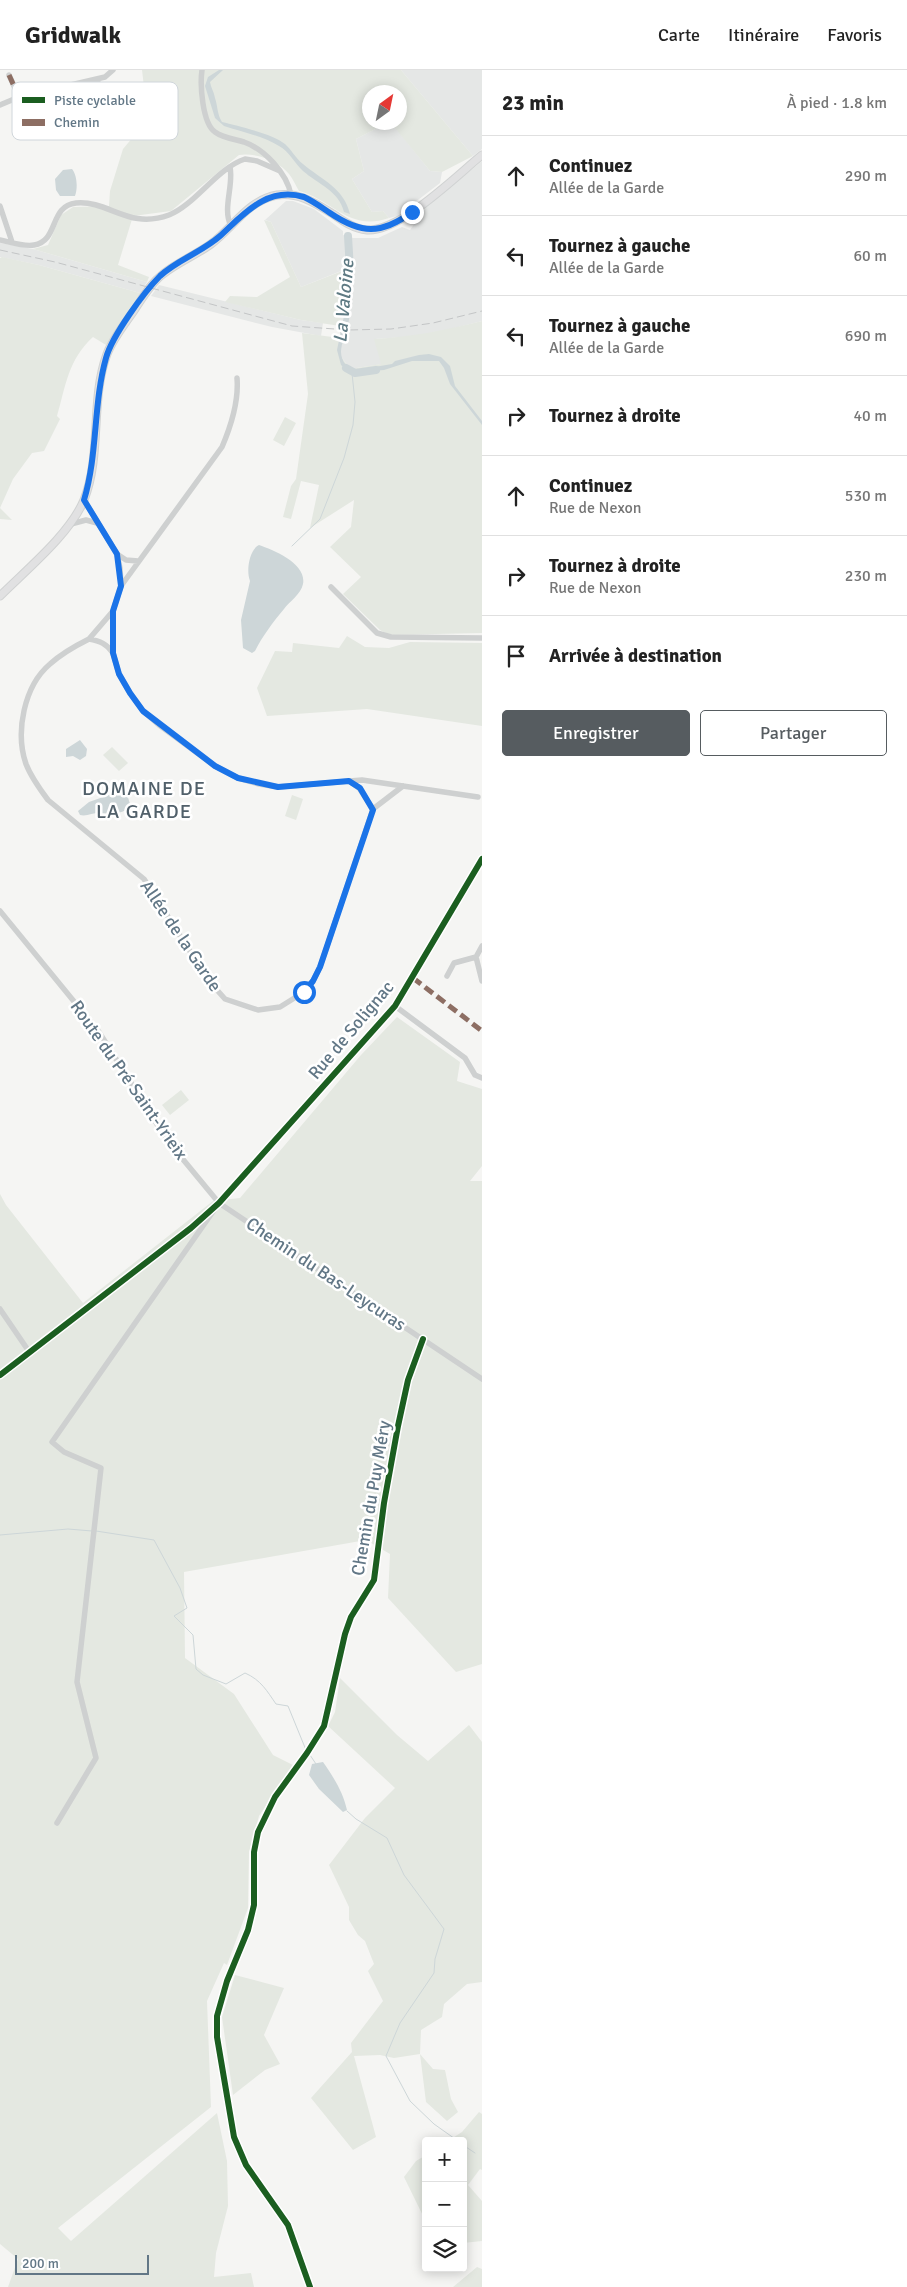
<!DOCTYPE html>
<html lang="fr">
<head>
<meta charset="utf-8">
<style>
  body { margin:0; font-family:Signika,sans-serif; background:#f6f6f6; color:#222 }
  .controls { position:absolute; right:15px; bottom:15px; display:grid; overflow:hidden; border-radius:5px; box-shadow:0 2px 12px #0003 }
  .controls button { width:45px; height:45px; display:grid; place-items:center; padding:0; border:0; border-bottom:1px solid #e0e0e0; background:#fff; color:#222; font:25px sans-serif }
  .compass { position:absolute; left:362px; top:15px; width:45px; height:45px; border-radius:50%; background:#fff; box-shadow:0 2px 12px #0003; rotate:33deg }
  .scale { position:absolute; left:15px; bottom:12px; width:134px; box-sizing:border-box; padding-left:5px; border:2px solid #627786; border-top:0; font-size:14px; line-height:18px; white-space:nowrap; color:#627786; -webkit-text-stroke:4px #fff; paint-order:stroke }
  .stop { position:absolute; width:15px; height:15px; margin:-11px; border:4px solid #1a73e8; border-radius:50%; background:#fff }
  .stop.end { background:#1a73e8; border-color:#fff; box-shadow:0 1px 5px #0008 }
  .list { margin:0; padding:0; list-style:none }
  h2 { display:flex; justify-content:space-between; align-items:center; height:65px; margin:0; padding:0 20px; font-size:21px }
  h2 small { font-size:16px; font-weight:400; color:#767676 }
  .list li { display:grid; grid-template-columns:32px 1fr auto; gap:15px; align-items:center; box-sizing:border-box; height:80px; padding:0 20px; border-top:1px solid #e0e0e0 }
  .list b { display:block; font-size:19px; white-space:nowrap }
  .list p { margin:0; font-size:16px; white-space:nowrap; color:#767676 }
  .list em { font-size:16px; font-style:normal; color:#767676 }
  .actions { display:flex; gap:10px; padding:15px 20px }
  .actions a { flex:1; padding:11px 0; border:1px solid #565c60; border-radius:5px; text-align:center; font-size:18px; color:#565c60 }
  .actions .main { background:#565c60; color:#fff }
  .icon { flex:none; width:28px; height:28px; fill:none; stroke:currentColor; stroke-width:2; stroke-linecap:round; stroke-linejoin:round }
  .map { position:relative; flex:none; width:482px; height:2217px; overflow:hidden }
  header { display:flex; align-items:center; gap:30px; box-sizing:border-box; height:70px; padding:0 25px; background:#fff; border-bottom:1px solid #e0e0e0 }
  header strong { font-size:24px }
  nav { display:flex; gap:28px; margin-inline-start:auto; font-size:18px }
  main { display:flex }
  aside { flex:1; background:#fff }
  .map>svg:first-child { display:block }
</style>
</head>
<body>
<header>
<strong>Gridwalk</strong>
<nav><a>Carte</a><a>Itinéraire</a><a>Favoris</a></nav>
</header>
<main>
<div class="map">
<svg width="482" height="2217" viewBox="0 0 482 2217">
  <rect width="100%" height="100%" fill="#f5f5f3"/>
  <!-- built -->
  <path fill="#e5e7e6" d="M401 0H482V79L473 86Z
    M387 53H392L430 101 442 102 440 113 397 146 389 148 383 141 372 142 352 109 364 101 356 69Z
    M482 91V251L439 262 406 267 375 269 382 294 350 299 340 285V256L346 199 301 217 271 152 265 150 286 131H293L314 139 343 161V165L353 168H378L402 157 410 160 426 137Z
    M0 173 33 179 147 212 140 223 39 195 0 187Z
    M159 215 301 250 323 253 321 266 272 257 151 226Z"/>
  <!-- green -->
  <path fill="#e4e8e1" d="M142 0H401L473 86 442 102 430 101 391 53 400 52V22H370V52L387 53 356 69 364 101 352 109 372 142 383 141 389 148C349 162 333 130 299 121 296 116 293 109 289 104 279 91 254 82 239 85L171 141 133 146 118 195 149 207 147 212 33 179 48 175 61 145 73 137 109 136 110 121 123 79 155 41 144 17Z
    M264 150 271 152 301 217 347 199 340 256 301 250 225 232 230 226 257 227 290 207Z
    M2 187 39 195 140 223 106 275 93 267C68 290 66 315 57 346L60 349 44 381 32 383 13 409 0 438 12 450 0 449V188Z
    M482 251V563L389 565 380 560 343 524 361 507 330 477 351 457 354 430 310 458 319 415 301 411 291 449 283 447 291 416 296 409 308 324 302 263 340 268V285L350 299 381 294 374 269C412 267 446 260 482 251Z
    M285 347 296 353 284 376 273 370Z
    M347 566 365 577 389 578 410 572 482 573V656L367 639 267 646 257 618 275 581 292 582 293 573 339 578Z
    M112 677 128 693 119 701 103 685Z
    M292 725 303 729 296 750 285 746Z
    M397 947 460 992 457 1011 482 1019V1096L470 1111H482V1594L456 1602 388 1528 390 1484 366 1470 184 1502 185 1588 234 1624 273 1685 293 1695 259 1746 249 1782 248 1838 227 1895 224 1893 207 1931 211 2037 58 2158 71 2171 217 2043 227 2091 228 2136 216 2183 214 2207 251 2203 254 2217H8L18 2189 0 2174V1124L6 1135 83 1233 213 1131 240 1128 361 985Z
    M181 1020 189 1030 170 1045 162 1035Z
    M340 1608 397 1665 428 1691 469 1655 482 1672V1912L467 1914 444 1934 442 1947 421 1960 420 1984 433 1999 445 2000 451 2029 458 2042 447 2051 426 2032 420 1984 394 1988 380 1985 354 1986 376 2067 353 2080 311 2028 352 1982 351 1973 383 1931 368 1901 374 1894 365 1871 358 1865 349 1850V1837L329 1795 365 1748 395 1718 328 1656 335 1642Z
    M235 1905 284 1918 264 1965 280 1994 265 2000 233 2025 222 1947Z
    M479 2042 482 2044V2100L480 2099 468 2115 482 2131V2171L463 2173V2071H448L462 2062Z
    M426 2085V2152L404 2107 416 2091Z
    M477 2197 482 2199V2217H453Z"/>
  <!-- water -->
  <path fill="#cdd6d8" d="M219 0H223L210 12C211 18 214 22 215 28 218 37 217 44 222 52 238 56 273 64 285 74 292 80 296 89 303 94 322 110 344 118 350 144L344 142C339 121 318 114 303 101 295 94 289 81 279 76 263 66 242 62 224 56L215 48 205 16 208 7Z
    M72 99C77 105 78 118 75 126H60L56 120 55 109 63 100Z
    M348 190H352C351 211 352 235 348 256 346 264 341 273 341 282 341 291 348 300 357 300L392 294 395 291 419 285 429 284 441 287 450 296 455 316 482 351V355L450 314 444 298 439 291H412L384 300 350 303 341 295 337 280 344 246Z
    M259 475C274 480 307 494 303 514 301 524 289 532 284 539 273 552 262 567 255 581L252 583 243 578 241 550 250 511C246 501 249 480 259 475Z
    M80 670 87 679 86 686 80 690 73 686 66 687V679Z
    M123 720 126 721 130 734C126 745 111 744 101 743 94 742 87 747 80 745L78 741 89 732Z
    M323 1692C334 1708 343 1722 347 1740L343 1742 319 1719 309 1705 312 1694Z"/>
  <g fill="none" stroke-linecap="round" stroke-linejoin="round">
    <!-- stream -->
    <path stroke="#cdd6d8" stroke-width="1" d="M292 476 320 449 344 388 353 355 355 332 352 303
      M96 1461 154 1470 180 1518 187 1538 174 1546 193 1565 196 1599 203 1605 226 1614 245 1603C261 1610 267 1621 276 1634L288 1636 306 1680
      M0 1465 68 1459 92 1461
      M310 1685 316 1694
      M347 1741 356 1749 387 1768 404 1805 444 1859 435 1889 434 1903 400 1953 386 1986 410 2031 434 2054 458 2071
      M463 2075 475 2083"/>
    <!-- river -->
    <path stroke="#cdd6d8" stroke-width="8" d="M348 166 350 200
      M346 298 355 303 376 300"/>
    <defs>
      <path id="major" d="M0 526C26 500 70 464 84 430 102 384 90 330 107 284 113 268 125 254 135 239 143 227 151 213 163 204 178 192 196 185 211 174 233 158 248 130 277 125 299 122 315 133 333 144 343 151 354 159 367 160 400 162 456 106 482 85"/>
    </defs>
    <!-- major casing -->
    <use href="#major" stroke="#d0d2d2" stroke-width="9"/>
    <!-- minor -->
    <path stroke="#ced0d0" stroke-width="5.5" d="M202 0C200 14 202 53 215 62 223 68 234 69 244 72 264 79 287 103 291 125
      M9 5 19 27
      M97 9 106 42 111 46
      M50 20 61 65
      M0 35 19 27 105 7 113 0
      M230 97C234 115 222 139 231 156
      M0 136 12 172
      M0 170C10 172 24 177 34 175 59 171 49 136 76 133 109 130 128 160 169 145 195 135 217 98 245 89L257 91 280 101
      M84 430 117 484 120 498 121 516 113 541V583L119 604 130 623 143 641 159 655 215 696 238 708 259 714 278 717 362 710 478 727
      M71 454 86 450 97 453
      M117 484 126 490 138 491
      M121 516 222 377C231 356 239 332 237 308
      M331 517 377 563 391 567 482 568
      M113 541 89 569C100 571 107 574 113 583
      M89 569C75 576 61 584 50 594 24 616 15 662 26 694 31 707 39 718 48 730L144 809 209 911 225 929 258 940 280 937 304 922 313 911 320 897 373 739
      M349 711 359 718 373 739 403 716
      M0 841 99 962 167 1070 219 1133 482 1309
      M482 876 476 887 482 911
      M447 906 454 893 476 887
      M395 936 465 988 475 1005 482 1008
      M0 1239 30 1283
      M0 1305 191 1158 219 1133 395 936 482 789
      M57 1753 96 1688 77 1612 101 1398 64 1382 52 1372 219 1133
      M310 2217 288 2155 246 2095 234 2067 217 1967V1946L227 1911 248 1860 254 1835V1782L258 1762 275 1727 307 1683 324 1656 345 1564 351 1547 374 1510 384 1433 398 1356 408 1310 423 1269"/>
    <!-- major -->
    <use href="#major" stroke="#e1e1e2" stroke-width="7"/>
    <!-- rail -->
    <path stroke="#c3c5c6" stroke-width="1" stroke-dasharray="8 4" stroke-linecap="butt" d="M0 180 55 192 292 256 349 260 391 259 433 253 482 241"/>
    <!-- quiet -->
    <path stroke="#8d6e63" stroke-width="5" stroke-dasharray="10 5" stroke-linecap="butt" d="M9 5 19 27
      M413 908 482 961"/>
    <defs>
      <path id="cycleway" d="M0 1305 191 1158 219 1133 395 936 482 789
        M310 2217 288 2155 246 2095 234 2067 217 1967V1946L227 1911 248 1860 254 1835V1782L258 1762 275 1727 307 1683 324 1656 345 1564 351 1547 374 1510 384 1433 398 1356 408 1310 423 1269"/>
    </defs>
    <!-- cycleway casing -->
    <use href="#cycleway" stroke="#fff" stroke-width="9"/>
    <!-- cycleway -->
    <use href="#cycleway" stroke="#1b5e20" stroke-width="6"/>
  </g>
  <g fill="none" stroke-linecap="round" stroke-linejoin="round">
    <!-- route -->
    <path stroke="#1a73e8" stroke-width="6" d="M304 922 313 911 320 897 373 740 360 718 349 711 278 717 238 708 215 696 143 641 130 623 119 604 113 583V541L121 516 117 484 84 430C98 384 93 334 106 288 112 266 144 222 160 206 177 190 202 182 220 166 244 144 267 116 304 127 313 131 321 137 330 143 361 164 381 165 412 142"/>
  </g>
  <g text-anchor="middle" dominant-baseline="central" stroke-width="5" stroke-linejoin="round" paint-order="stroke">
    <!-- street labels -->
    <g font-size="18" fill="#627786" stroke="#fff">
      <text transform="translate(181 866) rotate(56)">Allée de la Garde</text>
      <text transform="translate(351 960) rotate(-50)">Rue de Solignac</text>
      <text transform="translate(129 1010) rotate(55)">Route du Pré Saint-Yrieix</text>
      <text transform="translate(326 1204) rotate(34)">Chemin du Bas-Leycuras</text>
      <text transform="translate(371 1428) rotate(-80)">Chemin du Puy Méry</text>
    </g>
    <!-- water labels -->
    <g font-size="19" font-style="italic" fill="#5e7a83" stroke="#fff">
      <text transform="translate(344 231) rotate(-85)">La Valoine</text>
    </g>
    <!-- quarter labels -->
    <g font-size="20" letter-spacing="1" fill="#51606a" stroke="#fff">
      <text x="144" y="718">DOMAINE DE<tspan x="144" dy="23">LA GARDE</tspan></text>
    </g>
  </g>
  <!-- legend -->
  <rect x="12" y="12" width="166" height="58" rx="8" fill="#fff" stroke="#d0d6db" stroke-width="1"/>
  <rect x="22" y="27" width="23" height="6" fill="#1b5e20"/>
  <rect x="22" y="49" width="23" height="7" fill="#8d6e63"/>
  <g font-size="14" fill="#627786">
    <text x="54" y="35">Piste cyclable</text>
    <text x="54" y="57">Chemin</text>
  </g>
</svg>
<div class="controls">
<button>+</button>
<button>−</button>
<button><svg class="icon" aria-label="layers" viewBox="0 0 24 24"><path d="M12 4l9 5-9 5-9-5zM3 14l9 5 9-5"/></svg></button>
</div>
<svg class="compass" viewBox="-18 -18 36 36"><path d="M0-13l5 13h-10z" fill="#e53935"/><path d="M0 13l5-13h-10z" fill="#767676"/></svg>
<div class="scale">200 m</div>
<div class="stop" style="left:304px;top:922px"></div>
<div class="stop end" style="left:412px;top:142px"></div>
</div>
<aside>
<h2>23 min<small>À pied · 1.8 km</small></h2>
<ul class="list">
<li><svg class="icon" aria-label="ahead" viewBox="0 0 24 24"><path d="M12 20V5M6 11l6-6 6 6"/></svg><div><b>Continuez</b><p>Allée de la Garde</p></div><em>290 m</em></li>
<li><svg class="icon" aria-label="left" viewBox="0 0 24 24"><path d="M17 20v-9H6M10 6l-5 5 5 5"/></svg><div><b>Tournez à gauche</b><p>Allée de la Garde</p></div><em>60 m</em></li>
<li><svg class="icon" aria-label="left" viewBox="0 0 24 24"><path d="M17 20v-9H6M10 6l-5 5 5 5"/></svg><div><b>Tournez à gauche</b><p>Allée de la Garde</p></div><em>690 m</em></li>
<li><svg class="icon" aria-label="right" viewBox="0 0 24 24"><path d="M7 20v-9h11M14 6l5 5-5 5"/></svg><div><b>Tournez à droite</b></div><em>40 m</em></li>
<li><svg class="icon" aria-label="ahead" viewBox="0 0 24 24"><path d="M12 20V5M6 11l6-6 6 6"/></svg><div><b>Continuez</b><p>Rue de Nexon</p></div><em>530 m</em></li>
<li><svg class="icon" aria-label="right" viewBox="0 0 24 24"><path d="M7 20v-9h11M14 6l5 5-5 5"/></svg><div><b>Tournez à droite</b><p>Rue de Nexon</p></div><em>230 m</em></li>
<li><svg class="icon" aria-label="arrive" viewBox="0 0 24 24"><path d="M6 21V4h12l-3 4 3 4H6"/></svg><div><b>Arrivée à destination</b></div></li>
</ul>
<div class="actions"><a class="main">Enregistrer</a><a>Partager</a></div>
</aside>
</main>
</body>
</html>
